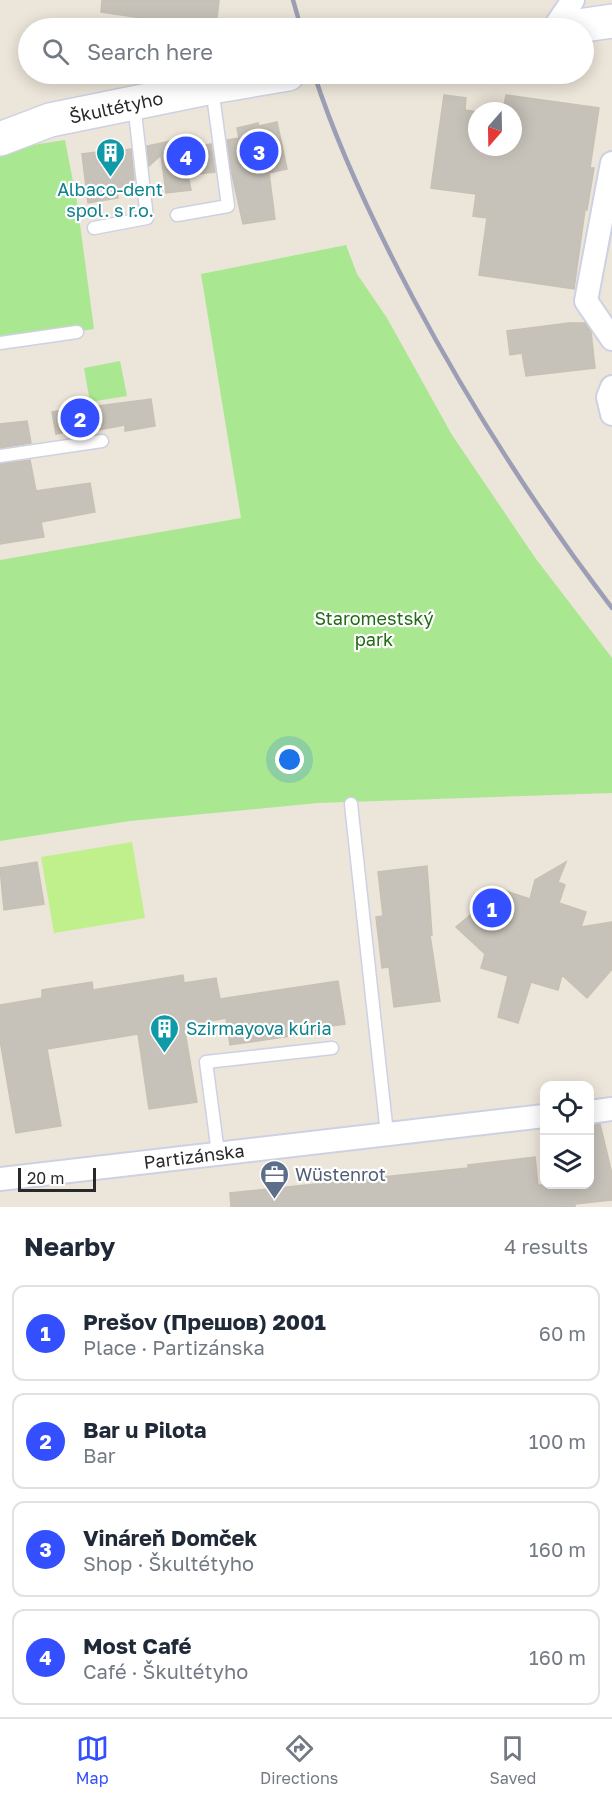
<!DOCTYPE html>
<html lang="en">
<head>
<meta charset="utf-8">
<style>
  body { margin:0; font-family:"Golos Text",sans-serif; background:#f2f2f3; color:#1f2937 }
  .controls { position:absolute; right:18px; bottom:18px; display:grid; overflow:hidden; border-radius:12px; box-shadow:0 3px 15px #0003 }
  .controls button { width:54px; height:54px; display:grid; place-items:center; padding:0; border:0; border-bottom:2px solid #e0e1e3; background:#fff; color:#1f2937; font:30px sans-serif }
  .compass { position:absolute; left:468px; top:102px; width:54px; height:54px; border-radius:50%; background:#fff; box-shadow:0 3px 15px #0003; rotate:200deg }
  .scale { position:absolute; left:18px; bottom:15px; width:78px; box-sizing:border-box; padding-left:6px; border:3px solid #292929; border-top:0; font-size:16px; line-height:21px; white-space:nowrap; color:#292929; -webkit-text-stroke:4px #fff; paint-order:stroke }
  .you { position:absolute; left:290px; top:760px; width:21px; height:21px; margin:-15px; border:4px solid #fff; border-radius:50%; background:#1a73e8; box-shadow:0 0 0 9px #1a73e833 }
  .badge { display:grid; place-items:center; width:39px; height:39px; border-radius:50%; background:#334fff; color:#fff; font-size:20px; font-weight:700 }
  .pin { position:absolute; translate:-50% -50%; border:3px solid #fff; box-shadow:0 2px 6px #0006 }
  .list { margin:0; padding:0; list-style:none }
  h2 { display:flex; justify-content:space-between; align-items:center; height:78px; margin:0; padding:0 24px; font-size:26px }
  h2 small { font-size:20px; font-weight:400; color:#747a83 }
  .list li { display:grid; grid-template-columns:39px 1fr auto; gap:18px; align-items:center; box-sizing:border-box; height:96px; margin:0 12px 12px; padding:0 12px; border:2px solid #e0e1e3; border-radius:12px }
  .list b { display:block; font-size:22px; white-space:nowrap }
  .list p { margin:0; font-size:20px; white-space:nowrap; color:#747a83 }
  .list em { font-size:20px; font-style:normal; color:#747a83 }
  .icon { flex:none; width:33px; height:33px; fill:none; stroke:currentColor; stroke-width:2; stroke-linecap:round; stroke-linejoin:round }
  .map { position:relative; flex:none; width:612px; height:1207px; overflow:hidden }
  .search { position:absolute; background:#fff; box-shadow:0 3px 15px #0003; left:18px; right:18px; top:18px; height:66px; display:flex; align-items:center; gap:15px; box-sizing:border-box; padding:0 21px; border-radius:33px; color:#747a83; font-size:22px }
  .sheet { height:510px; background:#fff }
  nav { display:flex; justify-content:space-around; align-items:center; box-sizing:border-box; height:84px; border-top:2px solid #e0e1e3; background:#fff; font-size:16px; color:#747a83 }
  nav a { display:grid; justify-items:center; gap:3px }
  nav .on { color:#334fff }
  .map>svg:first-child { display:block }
</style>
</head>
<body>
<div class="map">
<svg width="612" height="1207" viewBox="0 0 612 1207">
  <rect width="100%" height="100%" fill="#ece5d9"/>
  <!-- green -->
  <path fill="#aae791" d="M65 140 77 202 94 329 0 343V150Z
    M346 245 357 274 387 318 452 435 536 559 612 658V793L318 803 130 821 0 841V560L241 518 201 274Z
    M120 361 127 396 90 402 84 368Z"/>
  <!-- pitch -->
  <path fill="#c0f08b" d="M132 842 145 918 54 933 41 857Z"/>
  <!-- building -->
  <path fill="#c7c2b9" stroke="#c7c1b3" stroke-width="1.5" d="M102 0H219L216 27 197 26 101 12Z
    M444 95 466 98 465 110 477 112V147H513V111H503L506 95 599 108 590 168H594L587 210H585L574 289 479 275 487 218 473 216 476 194 431 188Z
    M277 122 287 169 269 173 275 219 243 224 231 170 227 140 239 138 237 128 258 123 259 126Z
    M195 136 197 147 211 144 215 172 188 175 191 190 166 193 161 155 149 166 147 146Z
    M121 149V151L131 149 134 180 117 189 118 198 88 203 82 154Z
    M569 323H585L591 332 595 368 526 376 522 353 510 355 507 331Z
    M151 399 155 426 125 431V425L71 435 70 431 56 434 52 412Z
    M27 421 31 443 0 448V424Z
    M30 460 36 491 90 483 95 512 41 522 44 537 0 544V464Z
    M37 862 44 904 4 910 0 868Z
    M566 862 558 882 565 885 559 903 586 912 581 927 612 922V969L587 998 562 975 558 990 531 982 518 1023 498 1017 508 976 481 968 485 954 456 927 475 911 480 913 486 907 498 909 503 890 530 899 535 880Z
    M427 866 432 935H430L440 1001 394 1007 389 967 382 968 376 917 383 916 378 872Z
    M183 975 184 983 216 978 220 999 338 981 345 1024 323 1027 324 1031 230 1045 226 1018 184 1026 197 1102 149 1109 138 1034 47 1049 61 1126 16 1133 0 1040V1005L42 998V990L92 982 93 990Z
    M600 1124 612 1174V1200L575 1204V1207H231L230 1193 468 1168V1165L535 1157 538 1185H590V1125Z"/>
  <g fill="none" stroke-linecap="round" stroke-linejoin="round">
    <defs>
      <path id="lane" d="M177 215 228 206 212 88
        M94 228 147 218 134 104
        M0 343 77 332
        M0 456 102 441
        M351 804 387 1134
        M218 1153 206 1062 332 1048"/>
      <path id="street" d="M554 28 573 0
        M612 163 586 301 612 339
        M612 387 608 397 612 414
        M590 1112 612 1109
        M0 1179 544 1116"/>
      <path id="secondary" d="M564 28 612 21
        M0 139 50 120 212 87 288 74"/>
    </defs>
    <!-- lane casing -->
    <use href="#lane" stroke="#ced1e3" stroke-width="15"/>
    <!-- street casing -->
    <use href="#street" stroke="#ced1e3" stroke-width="26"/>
    <!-- secondary casing -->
    <use href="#secondary" stroke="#ced1e3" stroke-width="36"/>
    <!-- lane -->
    <use href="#lane" stroke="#fff" stroke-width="12"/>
    <!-- street -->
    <use href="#street" stroke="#fff" stroke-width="22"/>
    <!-- secondary -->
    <use href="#secondary" stroke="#fff" stroke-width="33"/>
    <!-- rail -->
    <path stroke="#9c9eb5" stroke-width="4.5" d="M293 0 301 28
      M314 74C339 151 375 226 413 298 471 407 537 510 612 608"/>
  </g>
  <!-- icons -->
  <defs>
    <symbol id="building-pin" viewBox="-11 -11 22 30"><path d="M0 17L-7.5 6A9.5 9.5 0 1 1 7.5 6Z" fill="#0f9aa8" stroke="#fff"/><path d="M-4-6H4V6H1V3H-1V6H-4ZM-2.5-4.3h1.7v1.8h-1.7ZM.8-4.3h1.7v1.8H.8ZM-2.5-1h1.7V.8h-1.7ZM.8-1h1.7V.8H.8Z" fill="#fff"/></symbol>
    <symbol id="office-pin" viewBox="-11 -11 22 30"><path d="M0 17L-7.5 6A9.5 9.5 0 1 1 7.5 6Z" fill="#5c6f8a" stroke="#fff"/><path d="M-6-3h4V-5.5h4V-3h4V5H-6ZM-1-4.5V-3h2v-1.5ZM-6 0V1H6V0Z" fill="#fff"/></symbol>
  </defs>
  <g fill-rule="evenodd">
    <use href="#building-pin" x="94" y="136" width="33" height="45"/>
    <use href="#building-pin" x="148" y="1012" width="33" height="45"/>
    <use href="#office-pin" x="258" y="1158" width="33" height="45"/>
  </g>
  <g text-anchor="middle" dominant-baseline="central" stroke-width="4.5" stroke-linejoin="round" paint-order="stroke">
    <!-- street labels -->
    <g font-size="18" fill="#292929" stroke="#fff">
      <text transform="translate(116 107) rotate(-12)">Škultétyho</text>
      <text transform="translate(194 1156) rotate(-7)">Partizánska</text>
    </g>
    <!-- culture labels -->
    <g font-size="18" fill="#0d838f" stroke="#fff">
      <text x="110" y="189">Albaco-dent<tspan x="110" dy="21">spol. s r.o.</tspan></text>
      <text x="186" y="1028" text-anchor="start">Szirmayova kúria</text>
    </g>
    <!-- park labels -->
    <g font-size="18" fill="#226a14" stroke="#fff">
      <text x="374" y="618">Staromestský<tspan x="374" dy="21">park</tspan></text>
    </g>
    <!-- service labels -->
    <g font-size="18" fill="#4e5e75" stroke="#fff" text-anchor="start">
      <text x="295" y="1174">Wüstenrot</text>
    </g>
  </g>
</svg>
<div class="controls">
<button><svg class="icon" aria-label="locate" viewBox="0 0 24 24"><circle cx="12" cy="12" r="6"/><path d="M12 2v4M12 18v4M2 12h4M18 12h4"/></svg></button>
<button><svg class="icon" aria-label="layers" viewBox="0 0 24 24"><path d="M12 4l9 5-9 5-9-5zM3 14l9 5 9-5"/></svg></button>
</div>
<svg class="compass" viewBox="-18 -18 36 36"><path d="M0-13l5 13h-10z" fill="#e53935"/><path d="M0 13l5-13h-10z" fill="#747a83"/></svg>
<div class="scale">20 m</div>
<div class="you"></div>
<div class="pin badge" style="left:492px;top:908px">1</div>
<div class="pin badge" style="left:80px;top:418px">2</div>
<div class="pin badge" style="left:259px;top:151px">3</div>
<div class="pin badge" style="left:186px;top:156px">4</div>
<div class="search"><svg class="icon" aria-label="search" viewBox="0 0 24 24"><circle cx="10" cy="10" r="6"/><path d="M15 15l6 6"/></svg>Search here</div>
</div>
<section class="sheet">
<h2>Nearby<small>4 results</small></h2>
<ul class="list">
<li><span class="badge">1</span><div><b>Prešov (Прешов) 2001</b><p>Place · Partizánska</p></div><em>60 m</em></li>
<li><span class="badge">2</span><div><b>Bar u Pilota</b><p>Bar</p></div><em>100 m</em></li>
<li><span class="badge">3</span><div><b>Vináreň Domček</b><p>Shop · Škultétyho</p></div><em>160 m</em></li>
<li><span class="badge">4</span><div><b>Most Café</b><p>Café · Škultétyho</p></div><em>160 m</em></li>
</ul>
</section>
<nav>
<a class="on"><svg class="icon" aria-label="map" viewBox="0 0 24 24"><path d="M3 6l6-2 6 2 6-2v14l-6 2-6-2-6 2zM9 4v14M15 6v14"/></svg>Map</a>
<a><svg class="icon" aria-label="directions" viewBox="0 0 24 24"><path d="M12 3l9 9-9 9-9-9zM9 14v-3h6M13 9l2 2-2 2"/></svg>Directions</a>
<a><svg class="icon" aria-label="saved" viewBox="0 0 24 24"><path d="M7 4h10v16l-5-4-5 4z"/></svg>Saved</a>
</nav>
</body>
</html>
